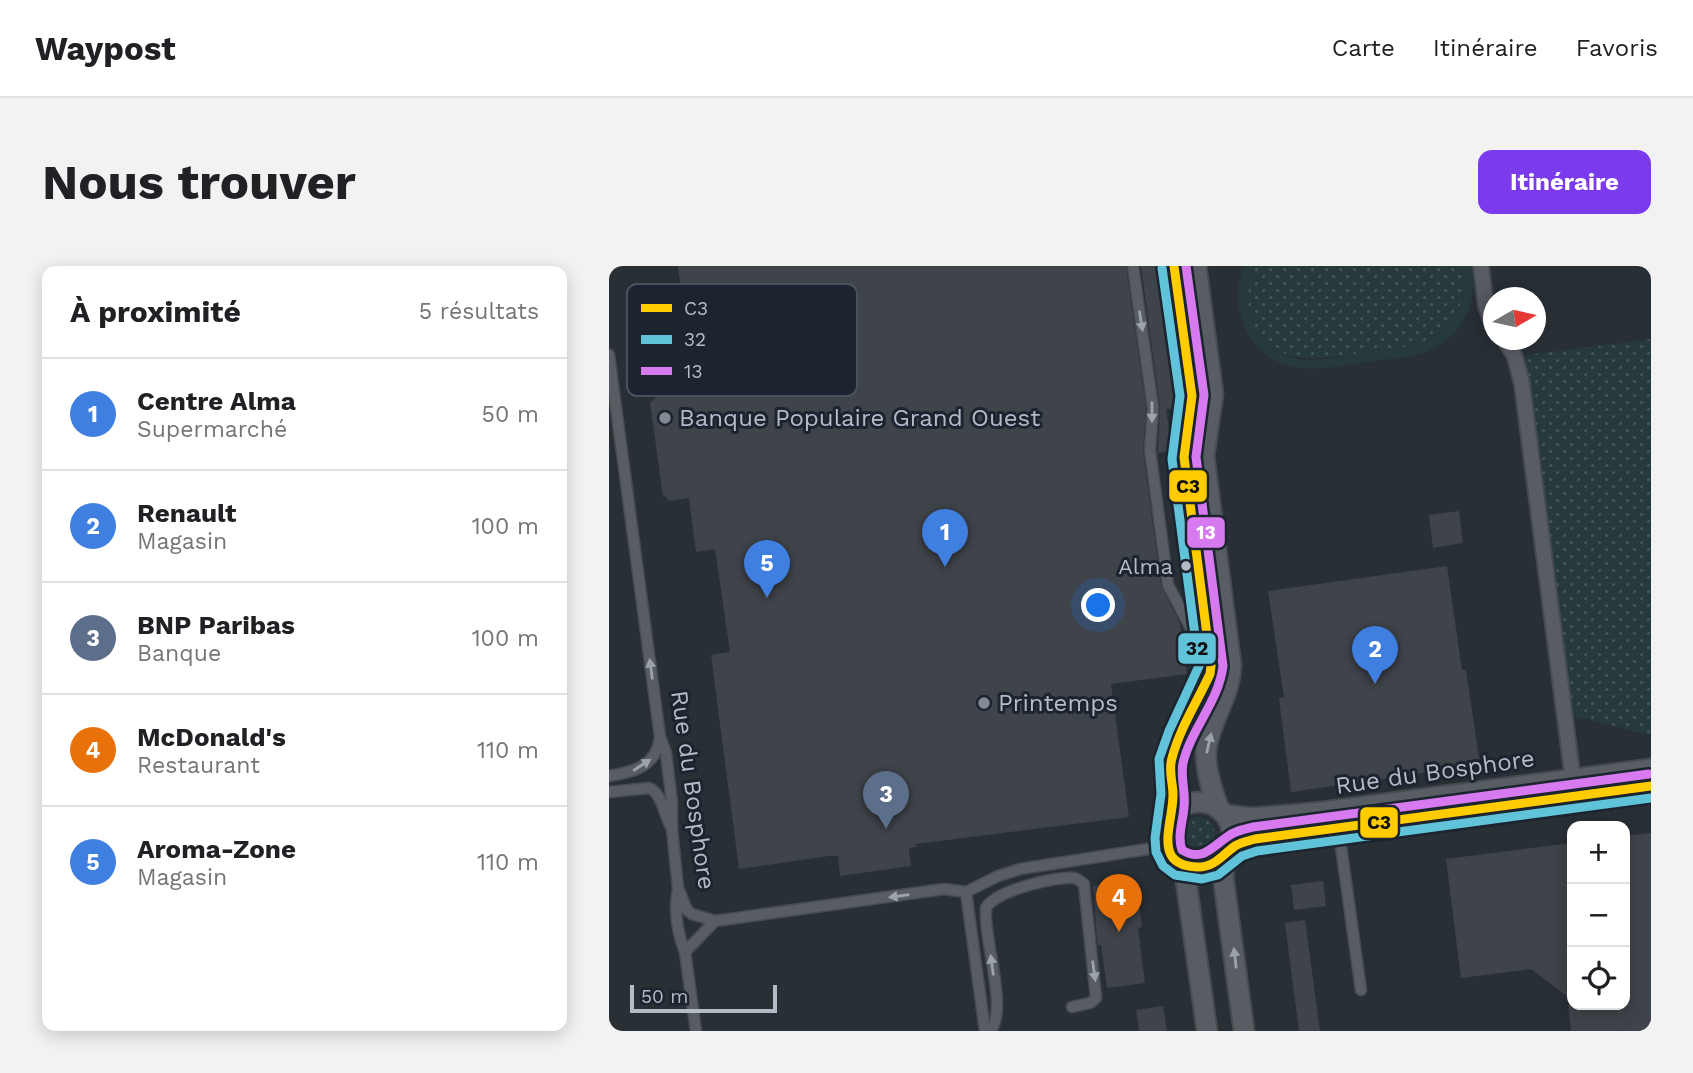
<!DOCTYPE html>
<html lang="fr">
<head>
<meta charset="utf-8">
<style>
  body { margin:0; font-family:"Work Sans",sans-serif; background:#f2f2f2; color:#202124 }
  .controls { position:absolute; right:21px; bottom:21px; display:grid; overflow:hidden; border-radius:14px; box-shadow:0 4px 18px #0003 }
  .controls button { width:63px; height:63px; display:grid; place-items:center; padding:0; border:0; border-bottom:2px solid #e0e0e0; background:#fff; color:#202124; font:35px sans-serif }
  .compass { position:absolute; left:874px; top:21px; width:63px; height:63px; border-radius:50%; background:#fff; box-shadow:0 4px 18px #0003; rotate:81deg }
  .scale { position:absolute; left:21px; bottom:18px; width:147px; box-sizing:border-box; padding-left:7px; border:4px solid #b2bbc6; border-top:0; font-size:19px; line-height:24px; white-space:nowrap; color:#b2bbc6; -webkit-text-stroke:5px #1c252f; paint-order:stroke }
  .you { position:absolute; left:490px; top:340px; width:24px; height:24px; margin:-18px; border:5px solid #fff; border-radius:50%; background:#1a73e8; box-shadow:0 0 0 10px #1a73e833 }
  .badge { display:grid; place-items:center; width:46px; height:46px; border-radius:50%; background:#7c3aed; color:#fff; font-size:23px; font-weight:700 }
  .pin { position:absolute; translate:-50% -58px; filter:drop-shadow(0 2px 4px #0008) }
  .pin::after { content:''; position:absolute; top:37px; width:24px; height:21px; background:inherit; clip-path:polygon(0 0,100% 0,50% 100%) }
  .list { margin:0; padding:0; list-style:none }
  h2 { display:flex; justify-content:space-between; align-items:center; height:91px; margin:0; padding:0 28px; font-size:30px }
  h2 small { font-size:23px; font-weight:400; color:#757577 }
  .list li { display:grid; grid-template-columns:46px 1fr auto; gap:21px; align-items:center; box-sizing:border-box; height:112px; padding:0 28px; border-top:2px solid #e0e0e0 }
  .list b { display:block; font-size:26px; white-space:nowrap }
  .list p { margin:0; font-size:23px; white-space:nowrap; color:#757577 }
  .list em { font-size:23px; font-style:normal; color:#757577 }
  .icon { flex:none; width:38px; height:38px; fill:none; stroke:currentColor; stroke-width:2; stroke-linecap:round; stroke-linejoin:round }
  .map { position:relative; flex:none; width:1042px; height:765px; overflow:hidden; border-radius:14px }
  header { display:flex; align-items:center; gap:42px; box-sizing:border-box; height:98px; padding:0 35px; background:#fff; border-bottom:2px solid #e0e0e0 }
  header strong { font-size:33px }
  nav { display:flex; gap:38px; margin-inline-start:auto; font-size:24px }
  .intro { display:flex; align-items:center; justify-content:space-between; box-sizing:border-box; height:168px; padding:0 42px }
  h1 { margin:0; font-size:49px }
  .button { padding:18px 32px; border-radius:14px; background:#7c3aed; color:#fff; font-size:24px; font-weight:700 }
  main { display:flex; gap:42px; padding:0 42px }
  aside { flex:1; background:#fff; border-radius:14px; box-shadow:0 4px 18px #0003 }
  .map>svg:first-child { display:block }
</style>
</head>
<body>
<header>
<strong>Waypost</strong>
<nav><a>Carte</a><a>Itinéraire</a><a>Favoris</a></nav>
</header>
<div class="intro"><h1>Nous trouver</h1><a class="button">Itinéraire</a></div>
<main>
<aside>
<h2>À proximité<small>5 résultats</small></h2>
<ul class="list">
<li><span class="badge" style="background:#3f7fe0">1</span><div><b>Centre Alma</b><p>Supermarché</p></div><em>50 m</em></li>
<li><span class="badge" style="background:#3f7fe0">2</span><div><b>Renault</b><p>Magasin</p></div><em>100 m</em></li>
<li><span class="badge" style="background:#5c6f8a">3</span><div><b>BNP Paribas</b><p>Banque</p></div><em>100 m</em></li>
<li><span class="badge" style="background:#e8710a">4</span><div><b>McDonald's</b><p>Restaurant</p></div><em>110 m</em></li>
<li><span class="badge" style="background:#3f7fe0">5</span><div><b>Aroma-Zone</b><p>Magasin</p></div><em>110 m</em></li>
</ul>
</aside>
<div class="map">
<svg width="1042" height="765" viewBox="0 0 1042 765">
  <defs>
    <pattern id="grass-dots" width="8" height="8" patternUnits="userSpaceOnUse" patternTransform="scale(1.75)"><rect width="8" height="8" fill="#263a3b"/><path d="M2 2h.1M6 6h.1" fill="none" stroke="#435556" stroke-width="1.8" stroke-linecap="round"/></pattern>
  </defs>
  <rect width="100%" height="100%" fill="#282f35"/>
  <!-- grass -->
  <path fill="url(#grass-dots)" d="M646 0H853C862 37 841 67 807 79 787 82 767 85 748 88 710 93 668 101 646 62 634 42 637 21 646 0Z
    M1042 73V469L962 449 916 89Z
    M572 568a17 17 0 1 1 34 0a17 17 0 1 1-34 0Z"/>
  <!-- pitch -->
  <path fill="#263a3b" d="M635 0H646C628 37 645 85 689 93 711 97 736 89 758 86 774 84 791 83 806 79 842 70 862 35 853 0H863C870 37 853 73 816 86 798 93 777 93 758 96 736 99 712 105 689 102 641 95 617 43 635 0Z"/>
  <!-- building -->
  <path fill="#3f444a" d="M69 0H517L537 142 534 185 552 320 571 357 578 408 502 418 520 551 307 578 308 581 300 582 302 600 231 610 229 590H220L130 603 102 389 121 386 106 283 87 286 80 232 60 235 56 230 54 231 41 136 46 133V130L68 128 58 58 76 55Z
    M532 0H549L568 142 557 143 563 185 549 187 551 141Z
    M850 245 854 277 824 282 820 249Z
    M838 300 853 404H857L871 499 682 526 670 432 675 431 659 325Z
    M1042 567V765H962L959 739H1016V570Z
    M963 577V734L922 703 852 712 837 593Z
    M527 614 533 661 529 662 536 717 498 722 492 679H489L488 673 484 620Z
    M714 615 717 640 685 644 682 619Z
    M696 654 711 765H690L676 657Z
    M554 740 558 765H530L527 744Z"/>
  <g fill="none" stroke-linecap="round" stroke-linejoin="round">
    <defs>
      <path id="service" d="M524 0 544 142 541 184 559 319 595 387
        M0 89 51 471 57 487 63 537V563L69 622 78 644 83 648 106 655 335 623 357 626 389 610 411 603 558 580
        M0 510C25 506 48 500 51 471
        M0 526 40 522C52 526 55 547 61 559
        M729 559 752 724
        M69 623C65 644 68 666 76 686L87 765
        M357 626 376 765
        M76 686 106 655
        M382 765C399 739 374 674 377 642 385 625 447 610 465 612 470 613 471 615 475 618L487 732 481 737 463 741"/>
      <path id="pedestrian" d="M872 0 877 41 884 59
        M896 74 906 91 913 118 965 522"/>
      <path id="minor" d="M587 0 604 128 595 190 622 399C621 429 604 450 598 478 594 498 603 525 610 543
        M557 569a33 33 0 1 1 66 0a33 33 0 1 1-66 0Z
        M562 549 564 529 561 495 601 408 602 400 575 191 583 130 565 0
        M617 549 644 552 714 546 1042 503
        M621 583 633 576 646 573 1042 520
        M617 590 614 610 635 765
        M572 598 577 615 598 765"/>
    </defs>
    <!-- service casing -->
    <use href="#service" stroke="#464b50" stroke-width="13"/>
    <!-- pedestrian casing -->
    <use href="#pedestrian" stroke="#464b50" stroke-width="18"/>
    <!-- minor casing -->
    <use href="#minor" stroke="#464b50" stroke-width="23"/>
    <!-- service -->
    <use href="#service" stroke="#585c63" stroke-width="10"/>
    <!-- pedestrian -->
    <use href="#pedestrian" stroke="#585c63" stroke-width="14"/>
    <!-- minor -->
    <use href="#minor" stroke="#585c63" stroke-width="19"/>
    <defs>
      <path id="bus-1" d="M565 0 583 130 575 191 602 400 601 408C588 436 571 462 563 492 559 505 564 516 564 529 564 558 542 600 589 601 606 601 613 589 626 580 632 576 639 575 646 573L1042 520"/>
      <path id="bus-2" d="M553 2 571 130 563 193 590 400 560 465 550 493 552 528 546 572 547 586 554 600 566 609 593 613 609 609 633 590 648 585 1042 532"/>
      <path id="bus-3" d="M577 0 595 129 587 191 614 400C610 435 582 463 574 497 571 511 577 526 575 541 574 555 568 570 573 584 593 596 602 582 618 571 625 565 635 563 644 561L1040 508"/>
    </defs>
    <!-- bus-1 casing -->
    <use href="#bus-1" stroke="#1c252f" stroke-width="14"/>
    <!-- bus-2 casing -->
    <use href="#bus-2" stroke="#1c252f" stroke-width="14"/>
    <!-- bus-3 casing -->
    <use href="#bus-3" stroke="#1c252f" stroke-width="14"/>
    <!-- bus-1 -->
    <use href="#bus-1" stroke="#fc0" stroke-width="9"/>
    <!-- bus-2 -->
    <use href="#bus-2" stroke="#61c3d9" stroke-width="9"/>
    <!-- bus-3 -->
    <use href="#bus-3" stroke="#d77aef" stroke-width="9"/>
  </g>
  <!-- one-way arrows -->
  <defs><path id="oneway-solid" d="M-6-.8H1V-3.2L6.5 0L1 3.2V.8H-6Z" transform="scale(1.75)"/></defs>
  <g fill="#9ca3ad">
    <use href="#oneway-solid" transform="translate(532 55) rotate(81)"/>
    <use href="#oneway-solid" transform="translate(543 146) rotate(90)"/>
    <use href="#oneway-solid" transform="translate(42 403) rotate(-98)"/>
    <use href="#oneway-solid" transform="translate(600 477) rotate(-77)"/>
    <use href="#oneway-solid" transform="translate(33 499) rotate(-33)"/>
    <use href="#oneway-solid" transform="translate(290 630) rotate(172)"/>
    <use href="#oneway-solid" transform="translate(626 692) rotate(-97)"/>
    <use href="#oneway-solid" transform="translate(383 699) rotate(-98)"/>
    <use href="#oneway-solid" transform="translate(485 705) rotate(82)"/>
  </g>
  <!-- markers -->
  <g fill="#828a93" stroke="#1c252f" stroke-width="2.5">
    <circle cx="56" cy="152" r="7"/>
    <circle cx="375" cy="437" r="7"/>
  </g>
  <circle fill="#b2bbc6" stroke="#1c252f" stroke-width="2.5" cx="577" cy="300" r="6"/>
  <g text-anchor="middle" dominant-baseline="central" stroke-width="6" stroke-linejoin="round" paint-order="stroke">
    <!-- bus labels -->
    <g font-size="22" fill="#b2bbc6" stroke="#1c252f" text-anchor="end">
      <text x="564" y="300">Alma</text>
    </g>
    <!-- poi labels -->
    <g font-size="24" fill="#b2bbc6" stroke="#1c252f" text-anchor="start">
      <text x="70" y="152">Banque Populaire Grand Ouest</text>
      <text x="389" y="437">Printemps</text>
    </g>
    <!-- street labels -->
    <g font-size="24" fill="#b2bbc6" stroke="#1c252f">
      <text transform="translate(826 506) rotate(-8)">Rue du Bosphore</text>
      <text transform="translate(84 524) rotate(82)">Rue du Bosphore</text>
    </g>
  </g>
  <!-- legend -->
  <rect x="18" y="18" width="230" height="112" rx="10" fill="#1c252f" stroke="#49525c" stroke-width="2"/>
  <rect x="32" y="38" width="31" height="8" fill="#fc0"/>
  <rect x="32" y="69" width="31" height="9" fill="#61c3d9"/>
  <rect x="32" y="101" width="31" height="8" fill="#d77aef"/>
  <g font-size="19" fill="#b2bbc6">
    <text x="75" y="49">C3</text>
    <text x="75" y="80">32</text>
    <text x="75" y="112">13</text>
  </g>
  <g stroke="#1c252f" stroke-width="2.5">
    <rect x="559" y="203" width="40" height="34" rx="7" fill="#fc0"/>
    <rect x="577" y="250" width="40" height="33" rx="7" fill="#d77aef"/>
    <rect x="568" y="366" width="40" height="33" rx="7" fill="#61c3d9"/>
    <rect x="750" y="540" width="40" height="33" rx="7" fill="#fc0"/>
  </g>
  <g font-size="19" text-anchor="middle" font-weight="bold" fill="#fff">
    <text x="597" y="273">13</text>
  </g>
  <g font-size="19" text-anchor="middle" font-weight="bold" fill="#111">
    <text x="579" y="227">C3</text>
    <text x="588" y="389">32</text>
    <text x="770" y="563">C3</text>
  </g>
</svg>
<div class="controls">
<button>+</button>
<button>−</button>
<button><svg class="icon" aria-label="locate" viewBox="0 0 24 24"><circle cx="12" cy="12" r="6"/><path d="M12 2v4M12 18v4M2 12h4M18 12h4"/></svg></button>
</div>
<svg class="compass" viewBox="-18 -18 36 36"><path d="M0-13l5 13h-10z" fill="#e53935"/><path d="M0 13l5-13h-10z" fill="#757577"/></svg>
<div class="scale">50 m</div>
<div class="you"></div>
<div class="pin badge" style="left:336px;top:301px;background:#3f7fe0">1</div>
<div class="pin badge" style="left:766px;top:418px;background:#3f7fe0">2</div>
<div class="pin badge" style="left:277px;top:563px;background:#5c6f8a">3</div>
<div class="pin badge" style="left:510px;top:666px;background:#e8710a">4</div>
<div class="pin badge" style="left:158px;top:332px;background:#3f7fe0">5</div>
</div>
</main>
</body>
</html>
